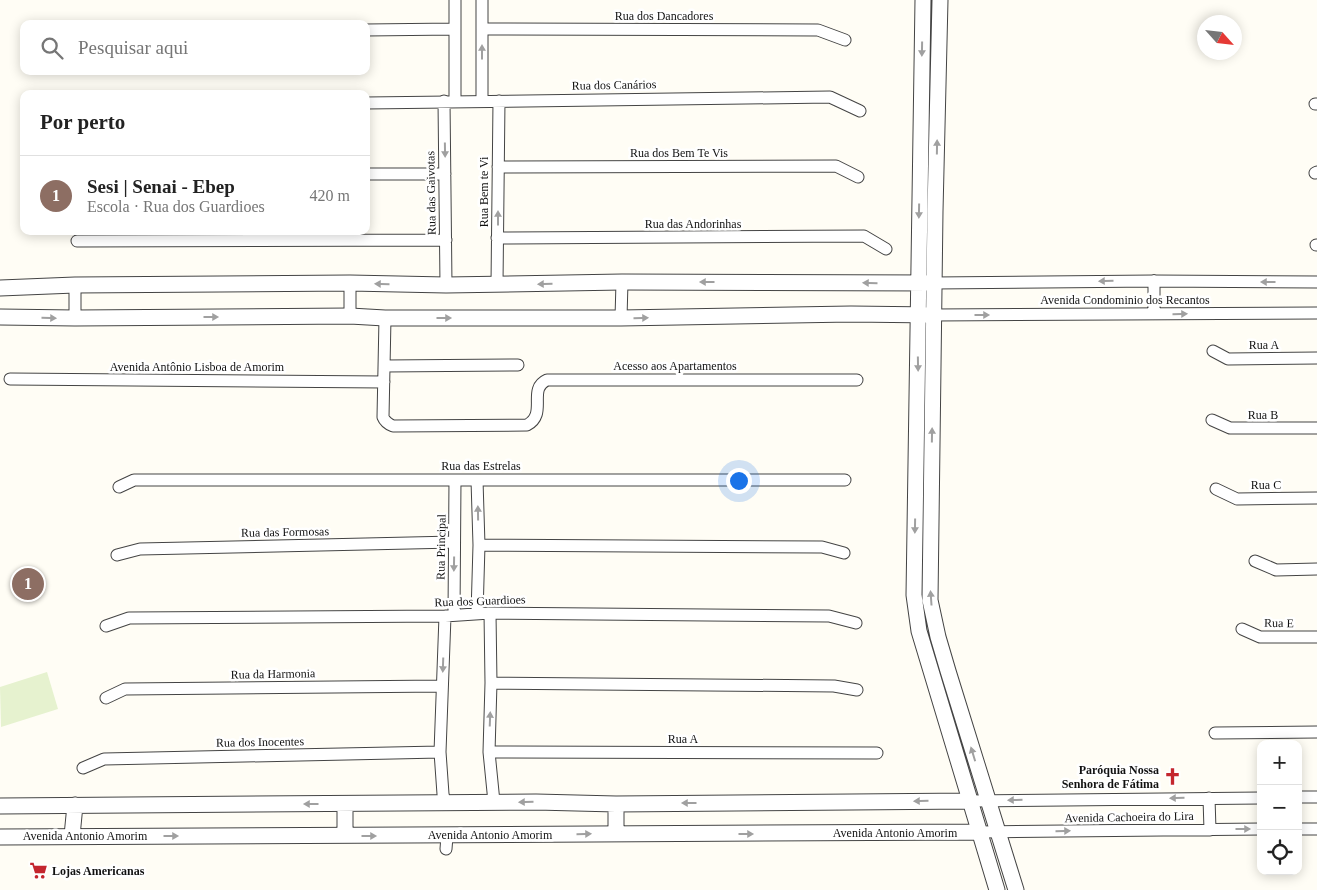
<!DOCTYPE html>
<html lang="pt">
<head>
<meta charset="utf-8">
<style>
  body { margin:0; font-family:"Times New Roman",serif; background:#f6f6f6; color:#222 }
  .controls { position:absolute; right:15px; bottom:15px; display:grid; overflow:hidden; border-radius:10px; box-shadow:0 2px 12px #0003 }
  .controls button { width:45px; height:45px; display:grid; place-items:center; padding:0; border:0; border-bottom:1px solid #e0e0e0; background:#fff; color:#222; font:25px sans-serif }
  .compass { position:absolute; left:1197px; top:15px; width:45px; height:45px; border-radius:50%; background:#fff; box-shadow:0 2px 12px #0003; rotate:117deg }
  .you { position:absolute; left:738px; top:480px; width:18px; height:18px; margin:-12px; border:4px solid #fff; border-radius:50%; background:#1a73e8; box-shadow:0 0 0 8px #1a73e833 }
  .badge { display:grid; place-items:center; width:32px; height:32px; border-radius:50%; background:#0f766e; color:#fff; font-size:16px; font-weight:700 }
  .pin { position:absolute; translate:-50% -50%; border:2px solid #fff; box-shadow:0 1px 5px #0006 }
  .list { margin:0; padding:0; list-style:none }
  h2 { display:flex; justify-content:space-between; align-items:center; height:65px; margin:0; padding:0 20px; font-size:21px }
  h2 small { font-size:16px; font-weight:400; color:#767676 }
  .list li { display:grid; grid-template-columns:32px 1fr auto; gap:15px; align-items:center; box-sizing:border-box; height:80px; padding:0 20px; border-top:1px solid #e0e0e0 }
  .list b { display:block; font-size:19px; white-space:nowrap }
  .list p { margin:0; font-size:16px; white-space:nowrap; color:#767676 }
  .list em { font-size:16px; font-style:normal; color:#767676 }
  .icon { flex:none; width:28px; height:28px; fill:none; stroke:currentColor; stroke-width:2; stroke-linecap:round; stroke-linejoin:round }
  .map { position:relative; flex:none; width:1317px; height:890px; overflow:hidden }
  .search { position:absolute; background:#fff; box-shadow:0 2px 12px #0003; left:20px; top:20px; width:350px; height:55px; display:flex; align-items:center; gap:12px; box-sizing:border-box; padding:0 18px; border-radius:10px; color:#767676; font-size:19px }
  .panel { position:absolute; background:#fff; box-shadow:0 2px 12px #0003; left:20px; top:90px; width:350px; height:145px; border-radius:10px }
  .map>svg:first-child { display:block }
</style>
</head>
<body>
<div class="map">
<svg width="1317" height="890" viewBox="0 0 1317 890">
  <rect width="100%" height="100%" fill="#fffdf5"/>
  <!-- pitch -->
  <path fill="#e6f2cf" d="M47 672 58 709 1 727 0 687Z"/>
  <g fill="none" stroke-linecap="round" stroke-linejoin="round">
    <defs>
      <path id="minor" d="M455 0V101
        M482 0V101
        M482 29 818 30 845 40
        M366 30 455 29
        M444 101 446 285
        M366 103 830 97 860 111
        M1315 104H1317
        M498 167 836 166 858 177
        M1315 173 1317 172
        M366 174H445
        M497 238 864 236 886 249
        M77 241 446 240
        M1316 245H1317
        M1154 281V314
        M350 283V316
        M934 283 1154 281 1317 282
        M497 284 499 101
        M934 315 1317 313
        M75 318V285
        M385 318 383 417C385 422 388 424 393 426L527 425C548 414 527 389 547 380H857
        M621 318 622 282
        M1213 351 1228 359 1317 358
        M385 366 518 365
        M10 379 384 382
        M1212 420 1230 428H1317
        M119 487 134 480H845
        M1216 489 1237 499 1317 498
        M479 545 822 547 844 553
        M117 555 140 549 454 542
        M1255 561 1276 570 1317 569
        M490 613 491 683 489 752 494 802
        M477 614 479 545 477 480
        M454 615 455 480
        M106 626 129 618 445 616 490 613 829 616 856 623
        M1242 629 1260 637H1317
        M491 683 834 686 857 690
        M106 698 125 689 442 686
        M1215 733 1317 732
        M489 752 877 753
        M83 768 104 759 440 752
        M1298 797H1317
        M1209 798 1210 830
        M970 801 1261 798
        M445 803 443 794 440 752 445 616
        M1298 829H1317
        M980 832 1261 829
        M446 849 447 836"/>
      <path id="tertiary" d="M923 0 914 595 919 631 997 890
        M940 0 935 211 930 600 938 637 948 671 1016 890
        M0 288 75 285 350 283 446 285 622 282 934 283
        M0 317 75 318 350 316 385 318H621L851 314 934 315
        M345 804V835
        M0 806 536 802 616 804 970 801
        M616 834V804
        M72 836 75 805
        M0 837 980 832"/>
    </defs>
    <!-- minor casing -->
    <use href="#minor" stroke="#444" stroke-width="13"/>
    <!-- tertiary casing -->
    <use href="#tertiary" stroke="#444" stroke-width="17"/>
    <!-- minor -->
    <use href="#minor" stroke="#fff" stroke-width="11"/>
    <!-- tertiary -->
    <use href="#tertiary" stroke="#fff" stroke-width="15"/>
  </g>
  <!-- one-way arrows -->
  <defs><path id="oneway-solid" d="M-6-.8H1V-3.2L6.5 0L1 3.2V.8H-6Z" transform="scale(1.25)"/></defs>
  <g fill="#a0a0a0">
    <use href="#oneway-solid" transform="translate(922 49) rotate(91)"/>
    <use href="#oneway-solid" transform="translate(482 52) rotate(-90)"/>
    <use href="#oneway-solid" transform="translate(937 147) rotate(-89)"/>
    <use href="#oneway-solid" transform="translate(445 150) rotate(89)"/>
    <use href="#oneway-solid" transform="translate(919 211) rotate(91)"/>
    <use href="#oneway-solid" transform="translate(498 218) rotate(-90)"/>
    <use href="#oneway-solid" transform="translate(1106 281) rotate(179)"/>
    <use href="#oneway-solid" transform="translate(707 282) rotate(180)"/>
    <use href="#oneway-solid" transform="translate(1268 282) rotate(-180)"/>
    <use href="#oneway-solid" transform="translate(870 283) rotate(-179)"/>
    <use href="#oneway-solid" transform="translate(382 284) rotate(-179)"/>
    <use href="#oneway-solid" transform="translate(545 284) rotate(179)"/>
    <use href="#oneway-solid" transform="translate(1180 314) rotate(-1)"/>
    <use href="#oneway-solid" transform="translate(982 315)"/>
    <use href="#oneway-solid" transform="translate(211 317)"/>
    <use href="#oneway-solid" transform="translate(49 318) rotate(1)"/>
    <use href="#oneway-solid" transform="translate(444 318)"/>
    <use href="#oneway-solid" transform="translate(641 318) rotate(-1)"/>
    <use href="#oneway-solid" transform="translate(918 364) rotate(89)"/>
    <use href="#oneway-solid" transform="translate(932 435) rotate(-89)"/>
    <use href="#oneway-solid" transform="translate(478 513) rotate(-91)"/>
    <use href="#oneway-solid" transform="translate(915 526) rotate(91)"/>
    <use href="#oneway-solid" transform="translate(454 564) rotate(91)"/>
    <use href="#oneway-solid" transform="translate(931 598) rotate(-94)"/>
    <use href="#oneway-solid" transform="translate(443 665) rotate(92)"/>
    <use href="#oneway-solid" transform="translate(490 719) rotate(-88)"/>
    <use href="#oneway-solid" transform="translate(973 754) rotate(-107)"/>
    <use href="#oneway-solid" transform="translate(1177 798) rotate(179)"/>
    <use href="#oneway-solid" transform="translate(1015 800) rotate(179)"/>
    <use href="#oneway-solid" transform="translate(921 801) rotate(179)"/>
    <use href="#oneway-solid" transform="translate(526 802) rotate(179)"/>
    <use href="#oneway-solid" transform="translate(689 803) rotate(180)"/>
    <use href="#oneway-solid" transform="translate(311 804) rotate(180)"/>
    <use href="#oneway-solid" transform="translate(1243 829)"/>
    <use href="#oneway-solid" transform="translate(1063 831) rotate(-1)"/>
    <use href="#oneway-solid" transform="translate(584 834) rotate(-1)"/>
    <use href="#oneway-solid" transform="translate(746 834)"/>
    <use href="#oneway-solid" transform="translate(171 836)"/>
    <use href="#oneway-solid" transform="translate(369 836)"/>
  </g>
  <!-- icons -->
  <defs>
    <symbol id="church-bare" viewBox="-9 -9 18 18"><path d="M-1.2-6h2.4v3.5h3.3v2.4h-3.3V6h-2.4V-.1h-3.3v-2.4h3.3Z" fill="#c4262e" stroke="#fff" stroke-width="2.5" paint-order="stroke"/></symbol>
    <symbol id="supermarket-bare" viewBox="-9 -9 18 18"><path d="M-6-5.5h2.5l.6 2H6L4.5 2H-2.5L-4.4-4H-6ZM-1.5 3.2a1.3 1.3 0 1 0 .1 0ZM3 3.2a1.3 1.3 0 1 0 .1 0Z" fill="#c4262e" stroke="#fff" stroke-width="2.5" paint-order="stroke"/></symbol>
  </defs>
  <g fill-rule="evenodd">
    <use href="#church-bare" x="1160" y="764" width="25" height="25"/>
    <use href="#supermarket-bare" x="26" y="858" width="25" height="25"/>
  </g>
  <g text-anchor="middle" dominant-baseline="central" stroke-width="5" stroke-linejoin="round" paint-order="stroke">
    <!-- street labels -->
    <g font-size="12" fill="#111" stroke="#fff">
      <text x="664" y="16">Rua dos Dancadores</text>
      <text transform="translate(614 85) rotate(-1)">Rua dos Canários</text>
      <text x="679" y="153">Rua dos Bem Te Vis</text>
      <text transform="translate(484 192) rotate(-90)">Rua Bem te Vi</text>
      <text transform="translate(431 193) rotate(-91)">Rua das Gaivotas</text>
      <text x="693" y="224">Rua das Andorinhas</text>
      <text x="1125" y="300">Avenida Condominio dos Recantos</text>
      <text x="1264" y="345">Rua A</text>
      <text x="675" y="366">Acesso aos Apartamentos</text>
      <text x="197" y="367">Avenida Antônio Lisboa de Amorim</text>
      <text x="1263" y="415">Rua B</text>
      <text x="481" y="466">Rua das Estrelas</text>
      <text x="1266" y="485">Rua C</text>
      <text transform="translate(285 532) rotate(-1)">Rua das Formosas</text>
      <text transform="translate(441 547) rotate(-89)">Rua Principal</text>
      <text transform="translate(480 601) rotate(-2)">Rua dos Guardioes</text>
      <text transform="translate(1279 623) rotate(1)">Rua E</text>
      <text transform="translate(273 674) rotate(-1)">Rua da Harmonia</text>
      <text x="683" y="739">Rua A</text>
      <text transform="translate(260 742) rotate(-1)">Rua dos Inocentes</text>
      <text transform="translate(1129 817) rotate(-1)">Avenida Cachoeira do Lira</text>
      <text x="895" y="833">Avenida Antonio Amorim</text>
      <text x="490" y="835">Avenida Antonio Amorim</text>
      <text x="85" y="836">Avenida Antonio Amorim</text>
    </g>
    <!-- poi labels -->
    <g font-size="12" font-weight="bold" fill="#111" stroke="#fff" text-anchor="end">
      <text x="1159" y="770">Paróquia Nossa<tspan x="1159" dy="14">Senhora de Fátima</tspan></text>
      <text x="52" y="871" text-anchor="start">Lojas Americanas</text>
    </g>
  </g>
</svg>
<div class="controls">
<button>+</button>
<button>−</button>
<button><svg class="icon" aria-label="locate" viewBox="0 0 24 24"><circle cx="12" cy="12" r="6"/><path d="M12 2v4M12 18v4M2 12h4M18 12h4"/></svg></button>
</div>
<svg class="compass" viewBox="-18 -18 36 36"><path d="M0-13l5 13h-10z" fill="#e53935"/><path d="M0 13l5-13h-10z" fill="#767676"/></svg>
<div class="you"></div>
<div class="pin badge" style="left:28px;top:584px;background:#8d6e63">1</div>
<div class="search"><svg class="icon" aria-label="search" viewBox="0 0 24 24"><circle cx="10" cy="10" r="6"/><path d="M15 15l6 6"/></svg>Pesquisar aqui</div>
<section class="panel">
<h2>Por perto<small></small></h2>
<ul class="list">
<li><span class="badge" style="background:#8d6e63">1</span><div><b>Sesi | Senai - Ebep</b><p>Escola · Rua dos Guardioes</p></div><em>420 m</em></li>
</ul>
</section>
</div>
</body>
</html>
